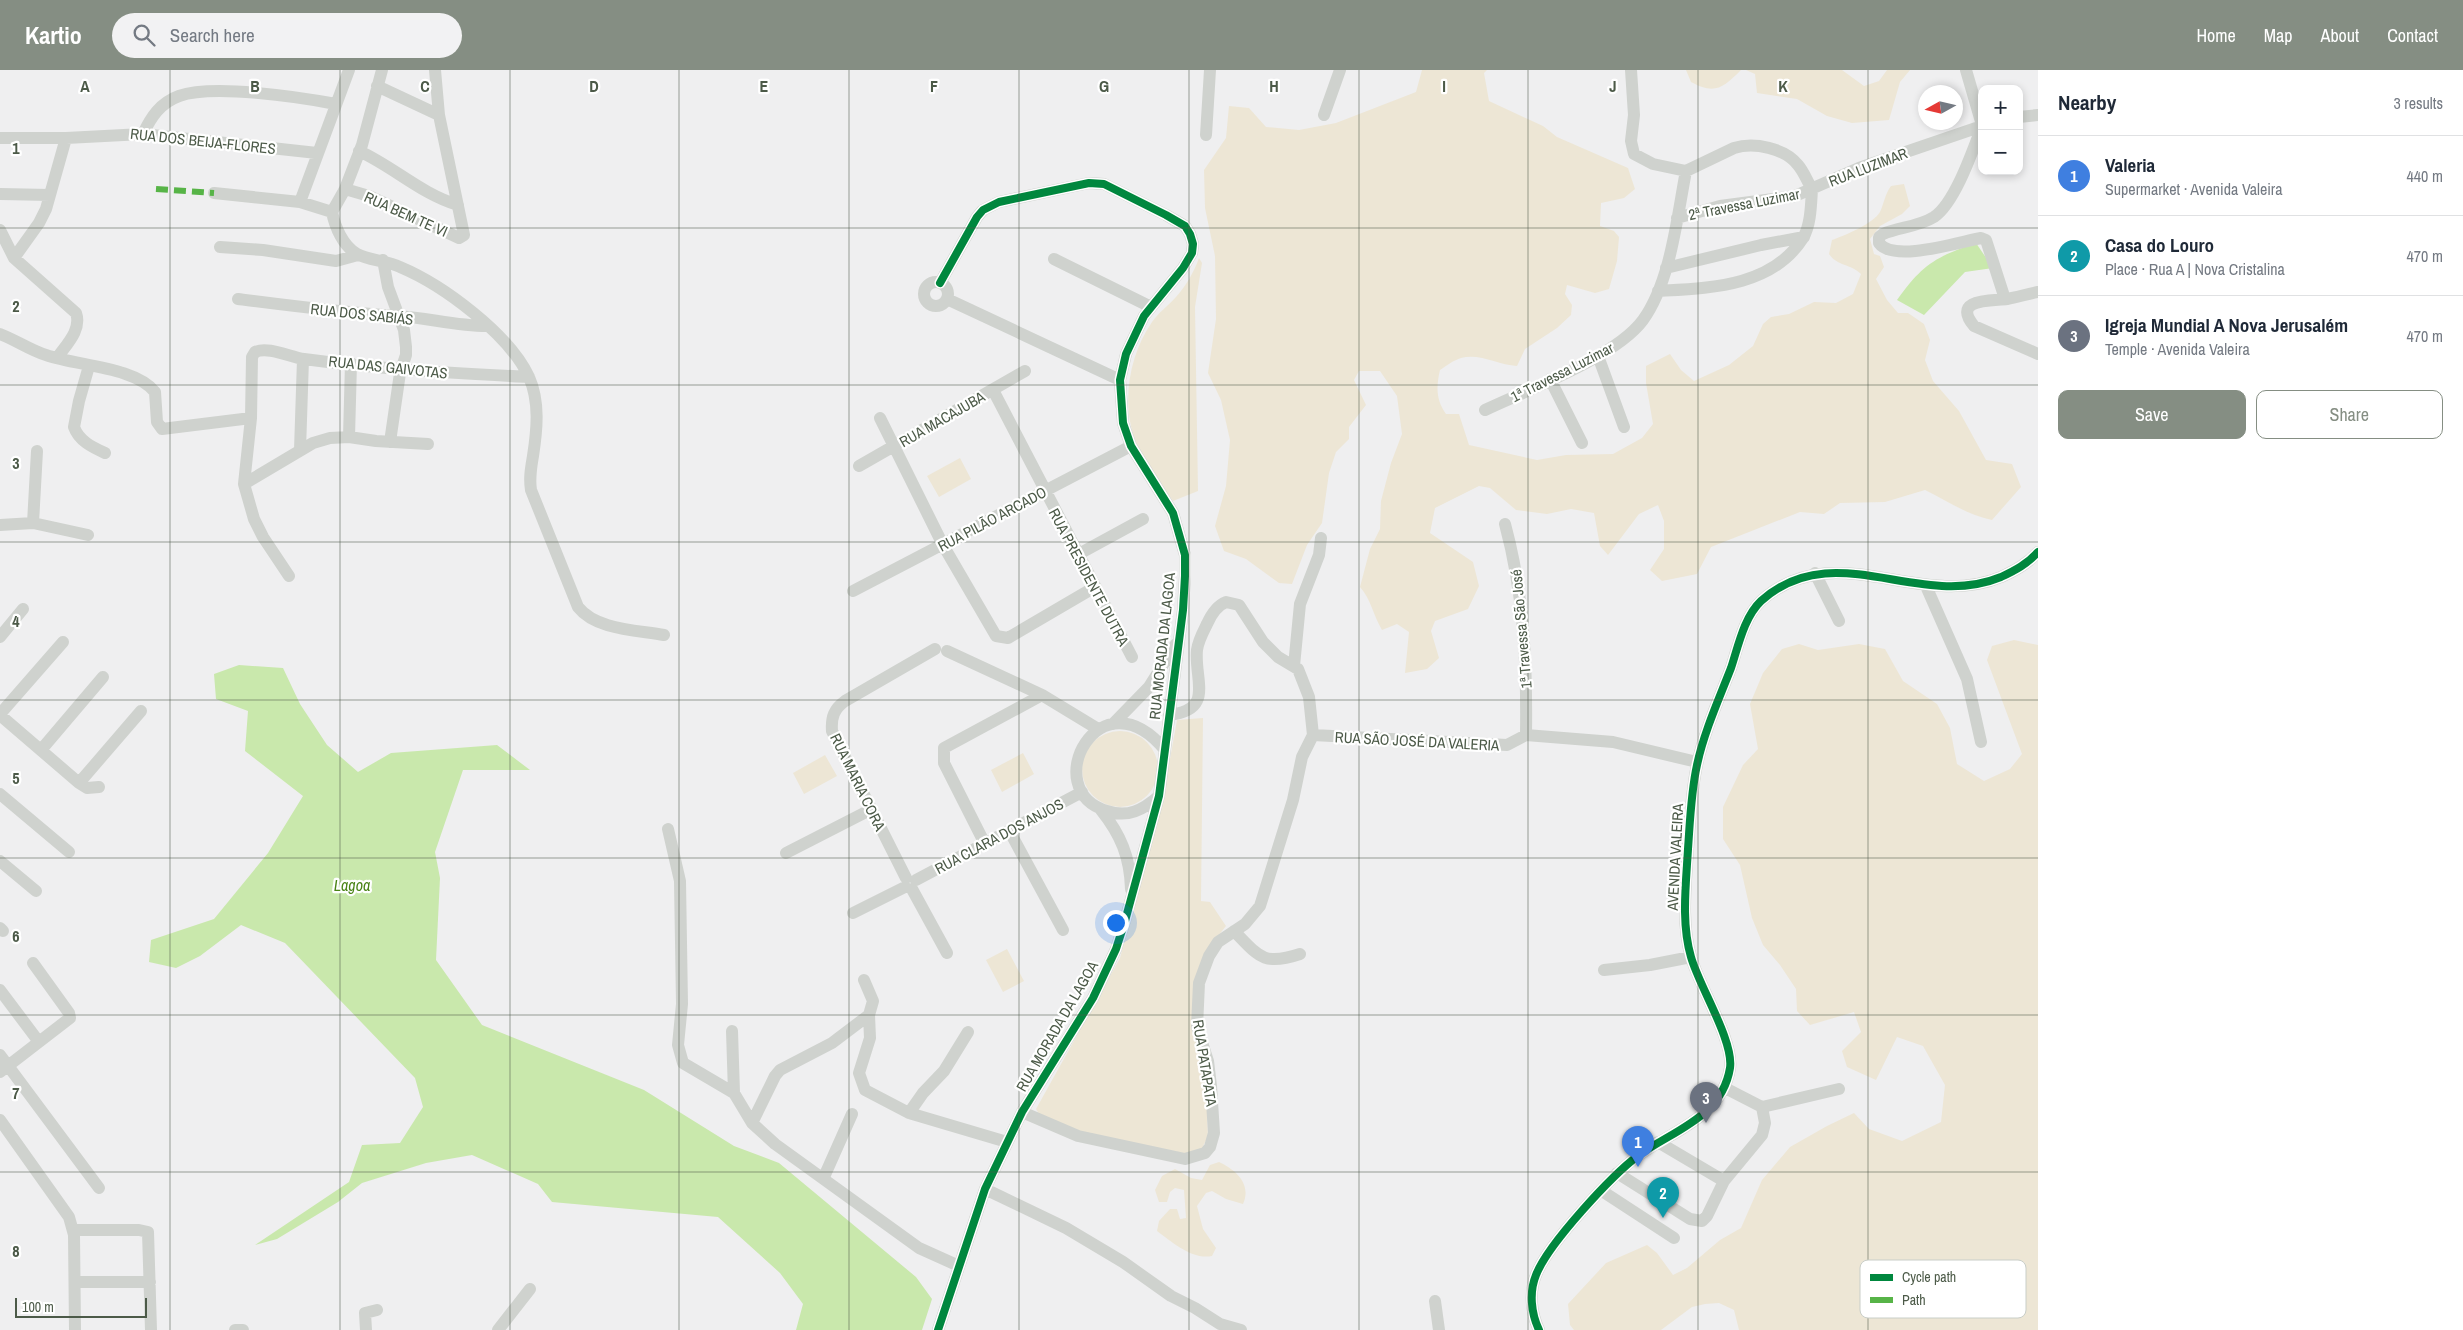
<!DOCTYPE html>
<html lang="en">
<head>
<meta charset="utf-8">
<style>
  body { margin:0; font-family:"Archivo Narrow",sans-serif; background:#f2f2f3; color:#1f2937 }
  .controls { position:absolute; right:15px; top:15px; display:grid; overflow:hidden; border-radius:10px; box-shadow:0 2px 8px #0003 }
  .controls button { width:45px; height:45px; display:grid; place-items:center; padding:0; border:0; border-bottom:1px solid #e0e1e3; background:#fff; color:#1f2937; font:25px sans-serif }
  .compass { position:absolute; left:1918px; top:15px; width:45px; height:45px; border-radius:50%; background:#fff; box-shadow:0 2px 8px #0003; rotate:262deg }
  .scale { position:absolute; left:15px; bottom:12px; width:132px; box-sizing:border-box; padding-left:5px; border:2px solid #4c5a48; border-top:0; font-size:14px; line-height:18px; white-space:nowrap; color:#4c5a48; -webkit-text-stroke:4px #fff; paint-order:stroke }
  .you { position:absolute; left:1115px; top:852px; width:18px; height:18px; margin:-12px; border:4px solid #fff; border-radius:50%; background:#1a73e8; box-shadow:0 0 0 8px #1a73e833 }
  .badge { display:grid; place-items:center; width:32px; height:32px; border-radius:50%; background:#858e83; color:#fff; font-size:16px; font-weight:700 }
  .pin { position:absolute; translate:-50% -41px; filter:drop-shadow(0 1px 2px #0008) }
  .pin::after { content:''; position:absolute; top:26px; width:18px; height:15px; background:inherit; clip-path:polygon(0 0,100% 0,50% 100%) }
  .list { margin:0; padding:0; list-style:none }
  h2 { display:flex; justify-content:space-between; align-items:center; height:65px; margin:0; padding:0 20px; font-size:21px }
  h2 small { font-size:16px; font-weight:400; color:#747a83 }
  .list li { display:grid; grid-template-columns:32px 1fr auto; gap:15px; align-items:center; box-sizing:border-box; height:80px; padding:0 20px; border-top:1px solid #e0e1e3 }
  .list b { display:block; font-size:19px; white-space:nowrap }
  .list p { margin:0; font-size:16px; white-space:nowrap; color:#747a83 }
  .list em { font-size:16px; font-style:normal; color:#747a83 }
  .actions { display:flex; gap:10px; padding:15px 20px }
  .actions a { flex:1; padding:11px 0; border:1px solid #858e83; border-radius:10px; text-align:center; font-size:18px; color:#858e83 }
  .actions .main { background:#858e83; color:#fff }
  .icon { flex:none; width:28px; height:28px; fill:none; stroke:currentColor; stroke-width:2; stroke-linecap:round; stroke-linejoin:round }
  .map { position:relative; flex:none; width:2038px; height:1260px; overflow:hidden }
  header { display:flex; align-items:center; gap:30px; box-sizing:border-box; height:70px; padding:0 25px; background:#858e83; color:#fff }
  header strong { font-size:24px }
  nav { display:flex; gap:28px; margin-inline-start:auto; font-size:18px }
  .search { width:350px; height:45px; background:#f2f2f3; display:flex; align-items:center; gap:12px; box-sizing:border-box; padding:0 18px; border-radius:28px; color:#747a83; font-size:19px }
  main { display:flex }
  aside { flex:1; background:#fff }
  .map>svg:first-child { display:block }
</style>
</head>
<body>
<header>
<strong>Kartio</strong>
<div class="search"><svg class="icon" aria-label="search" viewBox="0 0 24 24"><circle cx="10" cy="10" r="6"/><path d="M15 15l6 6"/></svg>Search here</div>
<nav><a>Home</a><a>Map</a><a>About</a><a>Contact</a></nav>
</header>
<main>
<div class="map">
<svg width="2038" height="1260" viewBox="0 0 2038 1260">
  <rect width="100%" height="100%" fill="#efeff0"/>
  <!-- green -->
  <path fill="#ede6d5" d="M1422 0H1487L1484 3 1489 31 1543 56 1557 67 1628 98 1635 119 1624 128 1601 133 1600 156 1614 161 1619 167 1617 191 1609 219 1595 223 1567 215 1565 224 1572 235 1571 245 1557 258 1525 279 1517 296C1498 295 1480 283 1461 288 1454 290 1446 296 1440 300 1436 317 1436 330 1446 344H1459L1469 375 1537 390 1566 385 1613 384 1642 368 1653 354 1646 313V296L1670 284 1681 300 1694 311 1729 295 1753 276 1763 254 1771 247 1789 244 1814 232 1836 233 1853 224 1861 204C1851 194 1837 196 1829 184L1832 170C1844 166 1874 153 1880 142 1884 133 1885 124 1891 116L1904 114 1910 136 1902 144 1880 156 1870 169 1874 184 1880 186 1884 197 1876 209 1887 230 1898 243H1908L1924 254 1930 270 1925 290 1933 311 1959 341 1986 390 2012 394 2021 417 1992 450C1967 445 1948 431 1925 420L1885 432 1840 433 1824 444 1800 442 1711 477 1697 504 1662 511 1650 500 1664 479V451L1658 435 1639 444 1608 485 1600 476 1594 443 1571 439 1547 444 1516 440 1490 418 1479 416 1435 438 1430 463 1473 492 1479 516 1468 539 1435 551 1431 561 1439 588 1427 599 1405 603 1409 562 1397 554 1382 560C1373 545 1371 529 1360 517L1370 479 1380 459 1381 431 1391 393 1402 364 1397 326 1380 301H1359L1354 310 1366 335 1349 357V369L1336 382 1329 403 1322 453 1307 475 1292 514 1279 513 1246 489 1224 481 1215 456 1226 416 1230 370 1221 330 1208 303 1216 249 1215 186 1205 138 1204 100 1226 68 1229 36 1249 38 1266 57 1299 60 1336 53 1416 22Z
    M1686 0H1741C1723 18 1715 25 1691 12Z
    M1746 0H1842L1864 16 1879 11 1887 0H1910L1900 12 1889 50 1852 53 1827 46 1797 29 1757 23 1755 4Z
    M1199 188 1202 193 1195 237 1198 421 1173 431C1162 415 1150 400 1141 383 1119 343 1127 288 1152 252 1159 242 1168 236 1176 227 1186 216 1194 202 1199 188Z
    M960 388 971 409 939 427 927 406Z
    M2014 570 2038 575V1260H1739L1734 1240 1719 1233 1705 1234 1692 1237 1661 1260H1574L1570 1255 1568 1234 1606 1193 1647 1175 1657 1183 1673 1205 1687 1198 1720 1170 1741 1158 1762 1110 1790 1077 1827 1056 1854 1043 1869 1059 1902 1071 1941 1052 1945 1015 1923 976 1897 967 1876 1010 1847 997 1842 981 1861 962 1854 942 1810 955 1797 941 1796 919 1780 895 1763 875 1752 848 1740 795 1723 769V737L1743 695 1758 679 1750 634 1763 603 1782 579 1799 574 1818 580 1859 574 1885 579 1903 611 1937 634 1950 658 1957 694 1984 711 2010 699 2022 684 1987 590 1992 576Z
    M1203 648 1201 831 1210 832 1226 856 1206 881 1196 916 1205 991 1208 1067 1202 1078 1192 1085 1078 1061 1042 1049 1036 1039 1120 888 1166 711 1177 650Z
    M1082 699a38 38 0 1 1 76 0a38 38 0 1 1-76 0Z
    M1023 683 1034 704 1002 722 991 700Z
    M825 685 837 706 804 724 793 703Z
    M1007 879 1024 911 1003 922 986 890Z
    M1219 1092C1236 1100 1252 1114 1243 1134L1226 1129 1212 1121 1206 1123 1197 1136 1203 1159 1216 1178 1212 1186C1192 1190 1172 1172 1157 1161L1159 1151 1170 1139H1177L1180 1149 1186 1148 1184 1120 1175 1118 1170 1122 1167 1132H1159L1155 1120 1162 1106 1175 1099 1191 1108 1202 1110 1210 1095Z"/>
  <!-- water -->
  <path fill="#c9e8ac" d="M1976 173 1993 198 1965 202 1924 245 1897 230C1922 195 1935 187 1976 173Z
    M239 595 283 598 300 634 327 675 358 702 391 683 497 675 530 700H463L435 782 440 808 436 890 482 955 644 1020 734 1076 779 1093 916 1207 932 1229 922 1260H796L803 1234 780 1203 718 1147 552 1132 538 1114 472 1085 426 1093 362 1113 338 1132 277 1169 255 1175 349 1112 362 1075 400 1073 423 1037 415 1008 285 873 241 855 200 886 176 898 149 892 151 870 214 849 268 783 303 726 245 681 248 641 216 629 214 604Z"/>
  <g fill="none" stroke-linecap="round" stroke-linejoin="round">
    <!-- minor -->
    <path stroke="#cfd2ce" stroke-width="12" d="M382 0 362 75 345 119 332 142C335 157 343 176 357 184 367 190 388 191 400 197 443 215 509 264 529 307 540 332 537 360 533 386 531 398 529 408 531 420L578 537C596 560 637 560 664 565
      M1631 0 1634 45 1631 71 1634 84 1653 94 1686 101
      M1966 0 1982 55
      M377 16 439 45
      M1324 45 1340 0
      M2019 47 2038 45
      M1982 56C1973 80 1955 133 1934 147 1918 157 1899 157 1883 164L1879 167V173C1893 193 1959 172 1981 168L1986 170 2005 229
      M143 64C151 47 160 33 179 26 213 14 299 27 336 34
      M1206 65 1210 0
      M0 68H66L143 64 317 83
      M359 81C394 97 421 124 458 135
      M345 119 369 126 459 168 464 165 439 45 435 0
      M214 123 300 132 332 142
      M0 124 50 125
      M300 132 349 0
      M1677 148 1720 136 1795 126 1859 98 1982 56
      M0 160 14 188 76 243C82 260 66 275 57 288
      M220 177 263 180 336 191 358 185
      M14 188 39 153 46 139 66 68
      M1054 189 1151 237
      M383 190 388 217 404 260 406 277V285L400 303 390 372
      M1666 198 1761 175 1804 167
      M924 224a12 12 0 1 1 24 0a12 12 0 1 1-24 0Z
      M1658 221C1710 218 1772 217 1803 168 1811 155 1811 134 1812 119
      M2038 222C2028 224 2017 227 2007 229 1992 231 1951 228 1974 256L2038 284
      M238 229C292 236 345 243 399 246 428 248 457 256 486 256
      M947 229 1120 310
      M0 264C16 270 30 280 46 285 78 296 135 297 155 322L157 352 162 359 251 348
      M1598 286 1624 357
      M89 296 79 331 74 357C79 371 92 377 105 383
      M1550 309 1582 373
      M993 320 1132 587
      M1485 340C1527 320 1616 287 1643 250 1671 211 1677 147 1686 101L1734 78C1754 72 1785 78 1798 95 1804 102 1807 111 1812 119
      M880 348 943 475 996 566 1008 568 1095 517
      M349 367 351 293
      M300 380 303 289
      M859 396 1025 301
      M244 414 313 373 330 368 349 367 376 371 428 374
      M33 453 37 381
      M1505 454C1524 524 1527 594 1526 665
      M0 455 33 453 88 465
      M1077 485 1143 449
      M1815 503 1839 551
      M289 506 263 467 254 449 244 414 251 348 252 287 255 282C268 276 290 287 304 289 377 299 454 303 529 307
      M1926 516 1967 609 1981 672
      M853 521 1131 376
      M0 567 23 539
      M947 581 1042 625 1098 659
      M1294 596 1300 534 1319 485 1321 468
      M0 644 63 572
      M0 645 79 713 87 718 99 717
      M1113 654 1149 617 1176 574
      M1313 665 1507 675 1526 665 1613 672 1697 692
      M41 680 103 607
      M79 713 141 641
      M0 724 69 782
      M1159 726C1143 740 1128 748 1107 741 1037 720 1100 601 1165 680
      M1101 740C1121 765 1130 787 1131 819
      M668 759 680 811 682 934 678 975 683 993 734 1023 752 1053 775 1074 919 1178 959 1196
      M1010 762 1063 860
      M985 774 944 693V678L1042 625
      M786 783 870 740
      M0 791 36 821
      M906 808 832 661C831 647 834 639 845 631L935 579
      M916 810 1082 722
      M912 819 947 883
      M853 843 905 817
      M0 858 3 861
      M1234 861C1259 887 1264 896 1300 884
      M1604 900 1650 895 1691 887
      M864 910 873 931 869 945 870 968 859 1003 865 1020 909 1043 1007 1072
      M0 920 39 972
      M732 961 734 1023
      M0 985 99 1118
      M0 1002 70 948 69 943 33 893
      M1725 1018 1762 1037
      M1762 1037 1839 1019
      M1022 1042 1078 1066 1185 1089 1205 1083 1210 1077 1214 1063 1211 1016 1208 991 1197 957 1199 913 1209 886 1218 872 1245 854 1260 836 1293 730 1302 687 1313 665 1309 627 1298 599 1278 587 1263 572 1239 535 1226 532C1216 536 1211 545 1207 554 1203 562 1198 571 1197 580 1194 610 1215 640 1169 645
      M909 1043 923 1023 944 1001 968 962
      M0 1050 69 1147 74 1165 75 1260
      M752 1053 775 1006 780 1000 832 973 869 945
      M1658 1072 1724 1111
      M1617 1103 1690 1149 1702 1151 1707 1146 1724 1111 1762 1065 1765 1053 1762 1037
      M824 1107 852 1044
      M985 1119 1066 1158 1123 1192 1171 1226 1195 1238 1220 1254 1241 1260
      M1602 1121 1674 1168
      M74 1160H139L148 1162 151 1260
      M75 1212H150
      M1435 1231 1439 1260
      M235 1260H243
      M366 1260 365 1243 377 1240
      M498 1260 530 1219
      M938 1260 985 1119 1022 1042 1093 928 1116 879 1125 851 1159 726 1183 540 1185 506V485L1173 443 1131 376 1123 353 1120 310 1126 284 1144 246 1183 198 1192 183 1193 174 1190 164 1185 156 1166 145 1104 114 1089 113 999 132 983 140 977 147 940 213
      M1539 1260C1531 1243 1529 1222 1536 1205 1548 1174 1612 1105 1639 1085 1674 1060 1722 1047 1730 998 1734 971 1699 916 1691 887 1681 853 1686 814 1688 779 1690 751 1691 722 1697 695 1704 662 1719 629 1731 598 1738 577 1744 547 1761 531 1834 465 1919 541 2001 507 2016 500 2027 494 2038 482"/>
    <!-- quiet -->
    <path stroke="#57b447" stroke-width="6" stroke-dasharray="12 6" stroke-linecap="butt" d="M156 119 214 123"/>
    <defs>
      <path id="cycleway" d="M938 1260 985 1119 1022 1042 1093 928 1116 879 1125 851 1159 726 1183 540 1185 506V485L1173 443 1131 376 1123 353 1120 310 1126 284 1144 246 1183 198 1192 183 1193 174 1190 164 1185 156 1166 145 1104 114 1089 113 999 132 983 140 977 147 940 213
        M1539 1260C1531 1243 1529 1222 1536 1205 1548 1174 1612 1105 1639 1085 1674 1060 1722 1047 1730 998 1734 971 1699 916 1691 887 1681 853 1686 814 1688 779 1690 751 1691 722 1697 695 1704 662 1719 629 1731 598 1738 577 1744 547 1761 531 1834 465 1919 541 2001 507 2016 500 2027 494 2038 482"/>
    </defs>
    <!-- cycleway casing -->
    <use href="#cycleway" stroke="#fff" stroke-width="11"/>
    <!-- cycleway -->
    <use href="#cycleway" stroke="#00873e" stroke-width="8"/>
  </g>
  <!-- grid -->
  <path fill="none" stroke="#4c5a48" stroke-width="1" stroke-opacity="0.55" d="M170 0V1260M340 0V1260M510 0V1260M679 0V1260M849 0V1260M1019 0V1260M1189 0V1260M1359 0V1260M1528 0V1260M1698 0V1260M1868 0V1260M0 158H2038M0 315H2038M0 472H2038M0 630H2038M0 788H2038M0 945H2038M0 1102H2038"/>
  <g text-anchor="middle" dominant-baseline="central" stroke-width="4.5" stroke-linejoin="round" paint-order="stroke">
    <!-- street labels -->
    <g font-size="15" fill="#4c5a48" stroke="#fff">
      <text transform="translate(203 71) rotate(6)">RUA DOS BEIJA-FLORES</text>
      <text transform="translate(1868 97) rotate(-21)">RUA LUZIMAR</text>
      <text transform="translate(1744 134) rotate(-11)">2ª Travessa Luzimar</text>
      <text transform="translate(406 144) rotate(24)">RUA BEM TE VI</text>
      <text transform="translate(362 244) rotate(6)">RUA DOS SABIÁS</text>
      <text transform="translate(388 297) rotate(6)">RUA DAS GAIVOTAS</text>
      <text transform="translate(1562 302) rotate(-27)">1ª Travessa Luzimar</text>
      <text transform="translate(942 349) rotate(-30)">RUA MACAJUBA</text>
      <text transform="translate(992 449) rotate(-28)">RUA PILÃO ARCADO</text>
      <text transform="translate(1089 507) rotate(62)">RUA PRESIDENTE DUTRA</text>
      <text transform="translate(1521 559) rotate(-95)">1ª Travessa São José</text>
      <text transform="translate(1162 576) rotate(-84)">RUA MORADA DA LAGOA</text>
      <text transform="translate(1417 671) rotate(3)">RUA SÃO JOSÉ DA VALERIA</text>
      <text transform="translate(858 712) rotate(64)">RUA MARIA CORA</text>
      <text transform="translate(999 766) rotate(-28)">RUA CLARA DOS ANJOS</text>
      <text transform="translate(1675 787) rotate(-87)">AVENIDA VALEIRA</text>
      <text transform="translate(1057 956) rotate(-60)">RUA MORADA DA LAGOA</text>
      <text transform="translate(1205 993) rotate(81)">RUA PATAPATA</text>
    </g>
    <!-- water labels -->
    <g font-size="16" font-style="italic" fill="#498315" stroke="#fff">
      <text x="352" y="815">Lagoa</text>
    </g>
  </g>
  <!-- legend -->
  <rect x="1860" y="1190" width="166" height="58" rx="8" fill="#fff" stroke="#c9cec8" stroke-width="1"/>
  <rect x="1870" y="1204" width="23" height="7" fill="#00873e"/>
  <rect x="1870" y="1227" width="23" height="6" fill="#57b447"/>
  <g font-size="14" fill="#4c5a48">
    <text x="1902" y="1212">Cycle path</text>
    <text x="1902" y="1235">Path</text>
  </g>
  <g font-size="16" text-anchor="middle" font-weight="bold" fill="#4c5a48" stroke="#fff" stroke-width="4.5" stroke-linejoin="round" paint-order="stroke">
    <text x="85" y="22">A</text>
    <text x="255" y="22">B</text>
    <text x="425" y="22">C</text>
    <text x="594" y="22">D</text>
    <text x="764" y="22">E</text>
    <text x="934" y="22">F</text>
    <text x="1104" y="22">G</text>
    <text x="1274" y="22">H</text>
    <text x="1444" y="22">I</text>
    <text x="1613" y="22">J</text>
    <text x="1783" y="22">K</text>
    <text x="16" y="84">1</text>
    <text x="16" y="242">2</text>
    <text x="16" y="399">3</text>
    <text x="16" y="557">4</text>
    <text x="16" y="714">5</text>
    <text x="16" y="872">6</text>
    <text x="16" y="1029">7</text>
    <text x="16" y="1187">8</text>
  </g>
</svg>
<div class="controls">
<button>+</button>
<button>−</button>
</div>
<svg class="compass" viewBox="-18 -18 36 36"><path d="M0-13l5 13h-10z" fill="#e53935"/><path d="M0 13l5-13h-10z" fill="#747a83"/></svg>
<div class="scale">100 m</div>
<div class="you"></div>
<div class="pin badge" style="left:1638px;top:1097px;background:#3f7fe0">1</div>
<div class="pin badge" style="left:1663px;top:1148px;background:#0f9aa8">2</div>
<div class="pin badge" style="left:1706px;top:1053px;background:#6b7280">3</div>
</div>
<aside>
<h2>Nearby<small>3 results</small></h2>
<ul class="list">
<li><span class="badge" style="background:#3f7fe0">1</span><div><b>Valeria</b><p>Supermarket · Avenida Valeira</p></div><em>440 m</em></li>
<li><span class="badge" style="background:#0f9aa8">2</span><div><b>Casa do Louro</b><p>Place · Rua A | Nova Cristalina</p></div><em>470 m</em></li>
<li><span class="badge" style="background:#6b7280">3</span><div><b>Igreja Mundial A Nova Jerusalém</b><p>Temple · Avenida Valeira</p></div><em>470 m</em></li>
</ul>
<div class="actions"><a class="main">Save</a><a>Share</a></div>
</aside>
</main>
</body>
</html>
